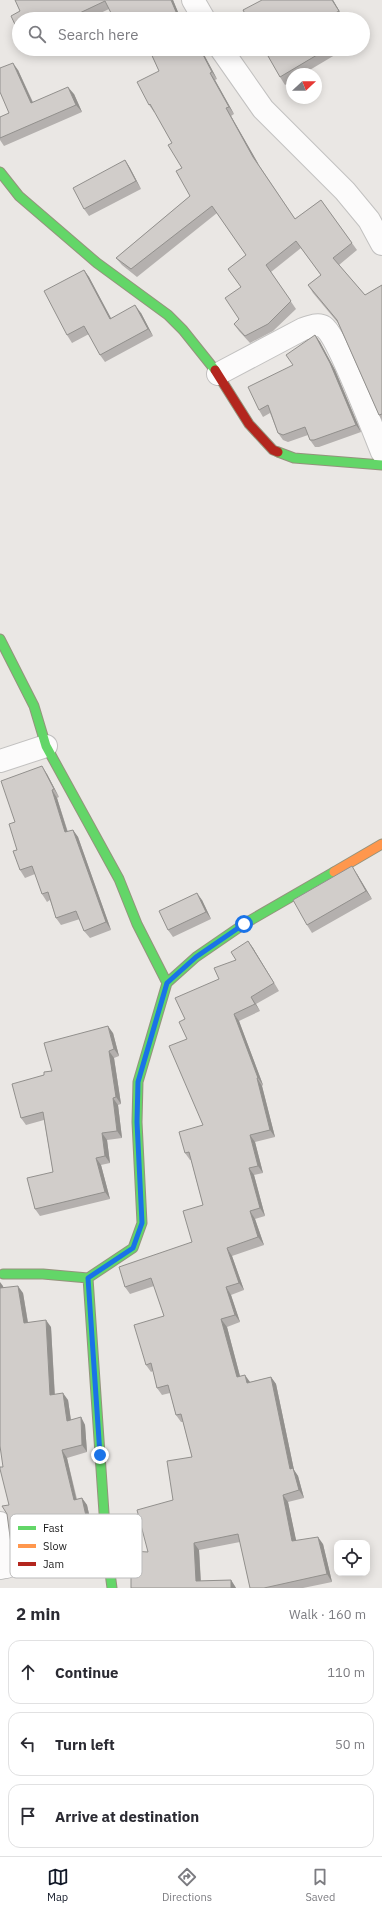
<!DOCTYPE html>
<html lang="en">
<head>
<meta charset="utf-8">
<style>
  body { margin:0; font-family:"IBM Plex Sans",sans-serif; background:#f2f2f3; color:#2b2b33 }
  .controls { position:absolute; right:12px; bottom:12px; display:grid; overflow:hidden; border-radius:8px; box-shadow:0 2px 10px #0003 }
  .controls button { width:36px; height:36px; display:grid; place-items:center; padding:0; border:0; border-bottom:1px solid #e1e1e2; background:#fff; color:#2b2b33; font:20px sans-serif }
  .compass { position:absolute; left:286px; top:68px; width:36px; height:36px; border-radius:50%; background:#fff; box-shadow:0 2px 10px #0003; rotate:68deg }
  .stop { position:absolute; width:12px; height:12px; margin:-9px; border:3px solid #1a73e8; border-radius:50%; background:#fff }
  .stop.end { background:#1a73e8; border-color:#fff; box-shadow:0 1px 4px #0008 }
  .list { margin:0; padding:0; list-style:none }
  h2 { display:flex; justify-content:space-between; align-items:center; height:52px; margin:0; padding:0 16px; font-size:17px }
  h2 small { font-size:13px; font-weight:400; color:#7c7c81 }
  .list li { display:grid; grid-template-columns:26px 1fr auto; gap:12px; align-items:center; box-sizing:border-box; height:64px; margin:0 8px 8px; padding:0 8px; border:1px solid #e1e1e2; border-radius:12px }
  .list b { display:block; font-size:15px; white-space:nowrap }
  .list em { font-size:13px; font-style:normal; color:#7c7c81 }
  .icon { flex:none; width:22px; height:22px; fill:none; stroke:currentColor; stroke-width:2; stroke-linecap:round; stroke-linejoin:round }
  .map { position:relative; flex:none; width:382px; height:1588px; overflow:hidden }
  .search { position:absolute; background:#fff; box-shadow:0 2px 10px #0003; left:12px; right:12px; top:12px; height:44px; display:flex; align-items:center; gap:10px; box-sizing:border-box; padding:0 14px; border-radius:22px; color:#7c7c81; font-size:15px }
  .sheet { height:268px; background:#fff }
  nav { display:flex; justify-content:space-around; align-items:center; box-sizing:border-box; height:56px; border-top:1px solid #e1e1e2; background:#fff; font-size:11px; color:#7c7c81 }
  nav a { display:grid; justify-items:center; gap:2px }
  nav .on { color:#111827 }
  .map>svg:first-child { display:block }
</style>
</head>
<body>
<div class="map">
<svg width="382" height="1588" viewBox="0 0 382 1588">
  <rect width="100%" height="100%" fill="#eae7e4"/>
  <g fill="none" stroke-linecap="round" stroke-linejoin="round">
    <defs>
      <path id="street" d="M193 0 204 19
        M221 49 263 109 345 191 369 220 382 244
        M218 374 303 329C310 327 318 323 324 327 338 337 373 430 382 452
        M0 761 46 746
        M0 1523 6 1567
        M0 1568 106 1542"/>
      <path id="fast" d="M0 172 19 196 97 263 168 315 183 330 215 370
        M278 452 294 458 382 465
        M0 639 34 706 46 746 119 879 137 924 167 983
        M3 1274H43L88 1278 106 1542 112 1588
        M88 1278 133 1248 142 1223 137 1122 138 1082 167 983 196 957 244 924 334 872"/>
      <path id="slow" d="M334 872 382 844"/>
      <path id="jam" d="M215 370 249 424 273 450 278 452"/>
    </defs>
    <!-- street casing -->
    <use href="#street" stroke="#c2c1c0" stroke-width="24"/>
    <!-- fast casing -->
    <use href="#fast" stroke="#94937c" stroke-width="11"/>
    <!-- slow casing -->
    <use href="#slow" stroke="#94937c" stroke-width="11"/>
    <!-- jam casing -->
    <use href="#jam" stroke="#94937c" stroke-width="11"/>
    <!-- street -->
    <use href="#street" stroke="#fcfbfb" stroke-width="22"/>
    <!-- fast -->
    <use href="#fast" stroke="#63d668" stroke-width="9"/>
    <!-- slow -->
    <use href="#slow" stroke="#ff974d" stroke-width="9"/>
    <!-- jam -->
    <use href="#jam" stroke="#b3261e" stroke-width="9"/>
  </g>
  <!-- wall -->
  <path fill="#b4b0ae" d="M15 0H173L180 18 190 19H114L109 9 88 19H19L20 11Z
    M333 0 344 19H248Z
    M149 49H201L217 79 215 80 234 114 231 116 259 165 295 219 321 200 357 250 339 265 365 295 382 285V420L379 415 338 323 313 293 308 285 321 275 301 248 271 272 296 309 273 331 250 343 239 331 234 324 239 319 241 287 228 269 246 255 217 213 137 277 122 265 116 258 190 196 182 168 172 143 155 112H154L149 105 159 71Z
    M264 49H345L303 74H292V80L285 85 280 77Z
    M18 70 33 102 74 94 82 112 4 146 0 140V117L9 113Z
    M125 160 130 168 141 189 89 216 84 209Z
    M84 270 89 277 111 318 141 313 153 336 105 362 100 355 89 334 72 343 67 335Z
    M315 335 320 342 335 370 361 432 319 447H315L310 440 308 435 288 442 283 440 278 433 270 413 263 417 259 410 293 365Z
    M47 774 59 797 57 798 68 832 73 830 78 837 111 930 90 938 84 931 80 919 61 925 56 918 50 900 47 902 42 894 35 874 25 878 20 870 17 850 15 822Z
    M357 874 372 899 312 933 307 925Z
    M202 900 211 919 173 937 168 930Z
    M248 941 253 948 279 991 256 1004 260 1011 239 1021 263 1085 262 1086 275 1137 255 1142 263 1173 254 1175 265 1216 255 1219 264 1245 232 1256 244 1290 231 1295 240 1322 227 1327 240 1376 250 1382 271 1377 276 1384 294 1470 298 1476 304 1498 288 1502 296 1541 323 1544 332 1582 303 1588H250L240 1542 199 1550 201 1581 231 1580 236 1588H131L148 1552 173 1500 192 1457 183 1422H181L176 1415 170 1393 162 1395 157 1388 153 1371 151 1372 146 1365 164 1316 154 1286 130 1294 125 1287 192 1242 203 1205 191 1160H190L185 1153 203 1125 187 1039 185 1019 236 960Z
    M113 1033 119 1056 114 1058 121 1104 118 1105 122 1138 107 1140 110 1163 101 1165 110 1199 40 1216 35 1209 53 1172 44 1120 26 1125 21 1118 44 1075 52 1071Z
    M3 1286V1287L23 1293 28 1322 51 1327 55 1395 68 1400 71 1420 81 1417 85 1425 87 1452 67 1458 77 1499 82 1498 87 1505 93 1532 16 1551 11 1544 9 1505 3 1467Z"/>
  <!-- shaded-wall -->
  <path fill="#92908d" d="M171 0H173L181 19H179Z
    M332 0H333L344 19 339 11Z
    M200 49H201L217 79 212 72Z
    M13 63 18 70 36 110 31 103Z
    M210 73 215 80 234 114 229 107Z
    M68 87 74 94 82 112 76 105Z
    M226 108 231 116 259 165 253 157Z
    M125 160 130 168 141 189 136 181Z
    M84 270 89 277 115 326 110 319Z
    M135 305 141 313 153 336 148 329Z
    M315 335 320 342 335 370 361 432 356 425Z
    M42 766 47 774 59 797 54 789Z
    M52 790 57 798 70 840 65 832Z
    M73 830 78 837 111 930 106 922Z
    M352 866 357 874 372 899 366 891Z
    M197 893 202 900 211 919 206 912Z
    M248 941 253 948 279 991 274 983Z
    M251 997 256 1004 260 1011 255 1004Z
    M234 1014 239 1021 263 1085 258 1078Z
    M108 1026 113 1033 119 1056 114 1049Z
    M109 1051 114 1058 121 1104 116 1097Z
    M257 1078 262 1086 275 1137 270 1130Z
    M113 1098 118 1105 122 1138 117 1131Z
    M102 1133 107 1140 110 1163 105 1156Z
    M250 1135 255 1142 263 1173 258 1166Z
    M96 1158 101 1165 110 1199 105 1192Z
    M249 1168 254 1175 265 1216 260 1208Z
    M250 1211 255 1219 264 1245 258 1237Z
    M227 1248 232 1256 244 1290 239 1283Z
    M0 1282 3 1286 5 1295 0 1288Z
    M18 1286 23 1293 29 1330 24 1323Z
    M226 1287 231 1295 240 1322 235 1315Z
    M221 1319 227 1327 242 1384 237 1377Z
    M46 1320 51 1327 55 1402 50 1395Z
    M245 1375 250 1382 247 1383Z
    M271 1377 276 1384 294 1470 298 1476 304 1498 299 1490 290 1469Z
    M63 1393 68 1400 72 1428 67 1421Z
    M81 1417 85 1425 87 1452 82 1445Z
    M62 1450 67 1458 78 1507 74 1500Z
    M283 1495 288 1502 298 1549 292 1541Z
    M82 1498 87 1505 93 1532 88 1525Z
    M318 1537 323 1544 332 1582 327 1574Z
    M194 1543 199 1550 201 1588 196 1581Z
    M231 1580 236 1588H231Z"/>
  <!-- building -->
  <path fill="#d1cdca" stroke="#92908d" d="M15 0H171L179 19 187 16 190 19H114L105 1 67 19H19V33L11 16 20 11Z
    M262 0H332L339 11 330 16 332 19H248L243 10Z
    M149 49H200L212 72 210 73 229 107 226 108 253 157 295 219 321 200 352 243 333 258 365 295 382 285V414L379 415 337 320 308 285 321 275 296 241 266 265 291 301 268 324 245 336 234 324 239 319 225 298 241 287 228 269 246 255 212 206 131 269 116 258 190 196 176 171 182 168 168 145 172 143 150 104 149 105 137 82 159 71Z
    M264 49H327L280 77Z
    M13 63 31 103 68 87 76 105 0 138V117L9 113 0 92V68Z
    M125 160 136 181 84 209 73 188Z
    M84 270 110 319 135 305 148 329 100 355 84 326 67 335 44 291Z
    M315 335 330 363 356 425 314 440H310L305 427 283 435 278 433 268 405 259 410 248 387 293 365 286 355Z
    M42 766 54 789 52 790 65 832 73 830 106 922 84 931 76 911 56 918 48 892 42 894 32 866 20 870 13 851 17 850 9 824 15 822 1 781Z
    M352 866 366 891 307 925 293 900Z
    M197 893 206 912 168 930 159 911Z
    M248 941 274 983 251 997 255 1004 234 1014 258 1078H257L270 1130 250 1135 258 1166 249 1168 260 1208 250 1211 258 1237 227 1248 239 1283 226 1287 235 1315 221 1319 237 1377 245 1375 247 1383 271 1377 290 1469 293 1468 299 1490 283 1495 292 1541 318 1537 327 1574 264 1588H250L238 1534 194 1543 196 1581 231 1580V1588H131V1551L148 1552 137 1510 173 1500 167 1461 192 1457 181 1414 176 1415 168 1385 157 1388 151 1363 146 1365 134 1325 164 1316 151 1278 125 1287 119 1267 192 1242 183 1211 203 1205 189 1152 185 1153 179 1132 203 1125 169 1046 187 1039 179 1022 185 1019 175 998 219 979 214 968 236 960 231 952Z
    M108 1026 114 1049 109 1051 116 1097 113 1098 117 1131 102 1133 105 1156 96 1158 105 1192 35 1209 27 1178 53 1172 43 1112 21 1118 12 1084 44 1075V1072L52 1071 44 1043Z
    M18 1286 24 1323 46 1320 50 1395 63 1393 67 1421 81 1417 82 1445 62 1450 74 1500 82 1498 88 1525 11 1544 7 1514 2 1506 9 1505 0 1469V1467H3L0 1446V1288Z"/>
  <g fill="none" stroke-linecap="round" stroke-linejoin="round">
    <!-- route -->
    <path stroke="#1a73e8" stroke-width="5" d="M100 1455 88 1278 133 1248 142 1223 137 1122 138 1082 167 983 196 957 244 924"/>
  </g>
  <!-- legend -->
  <rect x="10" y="1514" width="132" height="64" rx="6" fill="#fff" stroke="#bbb" stroke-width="1"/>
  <rect x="18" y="1526" width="18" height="4" fill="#63d668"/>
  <rect x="18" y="1544" width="18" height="4" fill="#ff974d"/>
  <rect x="18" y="1562" width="18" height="4" fill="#b3261e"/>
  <g font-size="11" fill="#1b1b1b">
    <text x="43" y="1532">Fast</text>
    <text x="43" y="1550">Slow</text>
    <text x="43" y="1568">Jam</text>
  </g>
</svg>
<div class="controls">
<button><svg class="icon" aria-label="locate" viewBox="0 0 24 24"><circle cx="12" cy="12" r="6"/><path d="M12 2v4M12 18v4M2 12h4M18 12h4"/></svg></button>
</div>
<svg class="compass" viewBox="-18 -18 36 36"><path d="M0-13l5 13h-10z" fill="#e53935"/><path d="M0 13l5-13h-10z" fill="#7c7c81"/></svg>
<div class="stop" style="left:244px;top:924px"></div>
<div class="stop end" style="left:100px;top:1455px"></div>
<div class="search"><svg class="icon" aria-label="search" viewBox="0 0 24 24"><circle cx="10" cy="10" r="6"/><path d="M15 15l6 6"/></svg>Search here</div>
</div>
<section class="sheet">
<h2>2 min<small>Walk · 160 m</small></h2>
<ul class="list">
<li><svg class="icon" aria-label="ahead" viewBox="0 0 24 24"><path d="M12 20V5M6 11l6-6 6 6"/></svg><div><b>Continue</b></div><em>110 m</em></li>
<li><svg class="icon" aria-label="left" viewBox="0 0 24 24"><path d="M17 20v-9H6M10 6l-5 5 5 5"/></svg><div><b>Turn left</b></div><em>50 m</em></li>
<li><svg class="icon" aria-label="arrive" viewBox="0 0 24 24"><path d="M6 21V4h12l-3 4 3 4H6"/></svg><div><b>Arrive at destination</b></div></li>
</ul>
</section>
<nav>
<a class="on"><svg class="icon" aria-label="map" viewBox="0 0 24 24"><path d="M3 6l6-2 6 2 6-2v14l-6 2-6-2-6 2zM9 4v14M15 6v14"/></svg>Map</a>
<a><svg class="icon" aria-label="directions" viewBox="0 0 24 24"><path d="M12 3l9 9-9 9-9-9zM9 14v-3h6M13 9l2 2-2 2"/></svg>Directions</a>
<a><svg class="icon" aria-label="saved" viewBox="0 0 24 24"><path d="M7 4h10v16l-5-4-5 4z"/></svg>Saved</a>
</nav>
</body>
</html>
